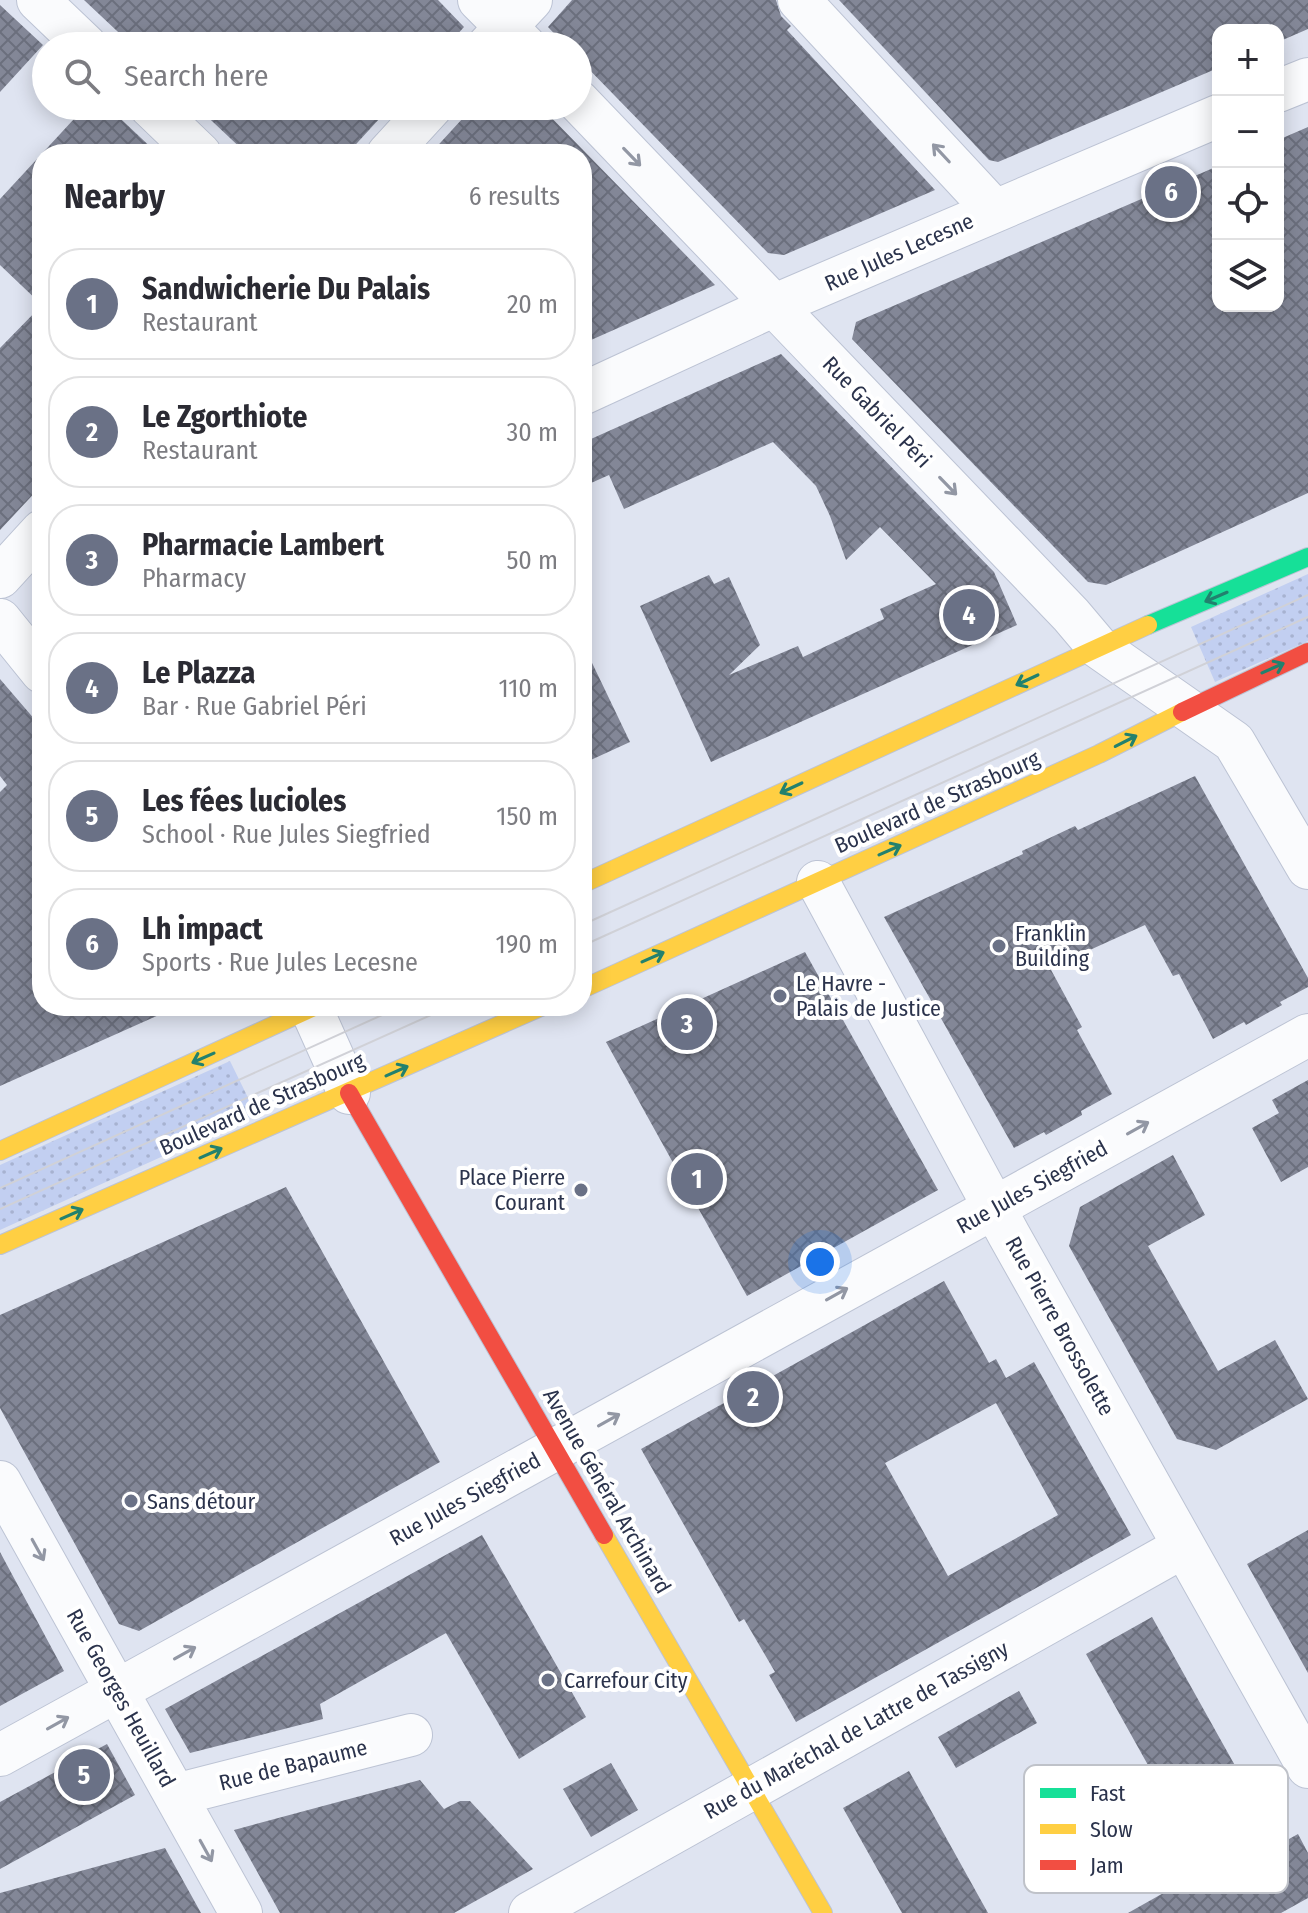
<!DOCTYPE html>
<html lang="en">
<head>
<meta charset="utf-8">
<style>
  body { margin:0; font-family:"Fira Sans Condensed",sans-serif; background:#f7f7f7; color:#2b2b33 }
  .controls { position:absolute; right:24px; top:24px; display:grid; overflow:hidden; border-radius:16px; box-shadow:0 4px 20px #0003 }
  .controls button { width:72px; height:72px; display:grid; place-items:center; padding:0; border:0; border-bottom:2px solid #e1e1e2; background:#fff; color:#2b2b33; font:40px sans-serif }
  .you { position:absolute; left:820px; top:1262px; width:28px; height:28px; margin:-20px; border:6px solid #fff; border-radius:50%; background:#1a73e8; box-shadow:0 0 0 12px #1a73e833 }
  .badge { display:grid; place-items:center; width:52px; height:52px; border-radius:50%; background:#6a7186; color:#fff; font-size:26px; font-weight:700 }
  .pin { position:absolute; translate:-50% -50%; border:4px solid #fff; box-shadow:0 2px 8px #0006 }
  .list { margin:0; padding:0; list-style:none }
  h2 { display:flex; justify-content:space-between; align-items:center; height:104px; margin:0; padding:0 32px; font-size:34px }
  h2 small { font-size:26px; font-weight:400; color:#7c7c81 }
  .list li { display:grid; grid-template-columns:52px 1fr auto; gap:24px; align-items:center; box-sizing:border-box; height:112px; margin:0 16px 16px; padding:0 16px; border:2px solid #e1e1e2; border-radius:32px }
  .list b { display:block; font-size:30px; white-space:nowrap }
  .list p { margin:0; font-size:26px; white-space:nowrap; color:#7c7c81 }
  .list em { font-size:26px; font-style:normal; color:#7c7c81 }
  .icon { flex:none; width:44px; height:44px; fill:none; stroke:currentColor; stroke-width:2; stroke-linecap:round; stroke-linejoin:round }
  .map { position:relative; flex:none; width:1308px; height:1913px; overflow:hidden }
  .search { position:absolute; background:#fff; box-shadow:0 4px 20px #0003; left:32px; top:32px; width:560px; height:88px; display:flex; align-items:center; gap:20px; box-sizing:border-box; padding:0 28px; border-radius:44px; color:#7c7c81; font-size:30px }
  .panel { position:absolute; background:#fff; box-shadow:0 4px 20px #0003; left:32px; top:144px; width:560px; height:872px; border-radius:32px }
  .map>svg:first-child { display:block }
</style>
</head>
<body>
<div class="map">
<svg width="1308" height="1913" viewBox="0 0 1308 1913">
  <defs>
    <pattern id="grass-dots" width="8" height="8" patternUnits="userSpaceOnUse" patternTransform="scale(2)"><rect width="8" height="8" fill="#c2cff1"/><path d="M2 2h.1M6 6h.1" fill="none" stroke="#a7b2d0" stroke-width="1.8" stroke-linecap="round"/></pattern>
    <pattern id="building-cross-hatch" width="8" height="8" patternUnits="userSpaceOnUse" patternTransform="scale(2)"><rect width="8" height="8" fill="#838797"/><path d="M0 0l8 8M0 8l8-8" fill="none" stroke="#6b6f7d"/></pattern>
  </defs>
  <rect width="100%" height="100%" fill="#dfe4f1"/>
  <!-- grass -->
  <path fill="url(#grass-dots)" d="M1308 574V641L1215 682 1191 627Z
    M230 1061 256 1114 0 1230V1165Z"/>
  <!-- building -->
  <path fill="url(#building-cross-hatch)" fill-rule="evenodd" d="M84 0H438L464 27 447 46H133Z
    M572 0H776L781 16 791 26 787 30 935 190 784 255 768 253 578 58V46H566L548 27Z
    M839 0H1308V29L1278 42V30H1218V68L998 162 989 160Z
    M0 5 43 45 0 92Z
    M86 106H107L158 154H42V485L0 530V348L42 305 0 265V199Z
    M196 106H391L347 154H247Z
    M474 106H540L715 285 582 344V154H430Z
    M1308 127V493L1106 585 1088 582 852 339 856 322 1218 166V306H1278V140Z
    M781 354 994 572 1017 625 711 762 640 606 709 575 714 584 729 577 760 645 729 675 798 646 803 657 884 619 880 609 936 584 880 527 846 560 830 516 816 486 773 442 624 509 609 475 582 487V443Z
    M582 642 630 742 582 764Z
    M0 679 42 728V1006H179L0 1086V792L7 785 0 776Z
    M1195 776 1308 978V987L1280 1002 1282 1005 1246 1025 1244 1022 1213 1039 1179 974 1173 976 1145 925 1050 968 1082 1027 1077 1030 1112 1094 1081 1111 1082 1115 1046 1135 1044 1132 1014 1148 884 917 1023 854 1022 851 1075 826 1078 830Z
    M805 952 938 1190 747 1296 606 1042Z
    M1308 1080V1167L1281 1182 1252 1128 1279 1113 1272 1100Z
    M1173 1155 1205 1215 1148 1246 1218 1371 1275 1340 1308 1399 1216 1450 1177 1439 1069 1246 1080 1207Z
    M286 1187 440 1462 139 1631 119 1624 0 1408V1315Z
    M944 1281 989 1363 996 1359 1006 1378 1034 1362 1131 1535 796 1722 769 1675 775 1672 744 1619 739 1622 641 1449ZM996 1403 1058 1515 948 1576 885 1463Z
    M1308 1530V1673L1247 1564Z
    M482 1535 586 1717 519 1759 446 1633 320 1704 323 1719 190 1753 165 1709Z
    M0 1552 64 1671 0 1706Z
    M1152 1617 1247 1787 1216 1804 1253 1859 1298 1834 1308 1853V1898L1281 1913H1128L1206 1869 1086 1654Z
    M1019 1691 1037 1723 956 1768 938 1737Z
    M107 1744 135 1795 0 1869V1802Z
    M611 1763 638 1810 591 1837 563 1789Z
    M909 1771 988 1913H902L843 1808Z
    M420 1780 444 1809 460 1801H470L533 1869 454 1913H280L234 1830Z
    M165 1848 201 1913H0V1893Z"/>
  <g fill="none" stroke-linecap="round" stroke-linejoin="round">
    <defs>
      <path id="street" d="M38 0 86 46
        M479 0 525 46
        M799 0 994 210
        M488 46 531 0
        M1278 91 1308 79
        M578 101 1071 615 1098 647 1234 742 1308 868
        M150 106 200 154
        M388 154 432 106
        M582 394 775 305 1218 116
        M0 577 42 531
        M0 620 42 672
        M818 882 1009 1235 1308 1767
        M310 1006 349 1093
        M0 1482 241 1913
        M0 1755 1308 1035
        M175 1795 411 1735
        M530 1913 1183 1547"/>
      <path id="fast" d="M1148 625 1308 557"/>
      <path id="slow" d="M582 884 1148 625
        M582 989 1099 754 1182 712
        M0 1151 316 1006
        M0 1245 543 1006
        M604 1535 823 1913"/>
      <path id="jam" d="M1182 712 1308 652
        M349 1093 604 1535"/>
    </defs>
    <!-- street casing -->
    <use href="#street" stroke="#bcc3d4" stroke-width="44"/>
    <!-- fast casing -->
    <use href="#fast" stroke="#bcc3d4" stroke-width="20"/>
    <!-- slow casing -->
    <use href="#slow" stroke="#bcc3d4" stroke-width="20"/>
    <!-- jam casing -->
    <use href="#jam" stroke="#bcc3d4" stroke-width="20"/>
    <!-- street -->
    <use href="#street" stroke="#fafbfd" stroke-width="42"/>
    <!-- fast -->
    <use href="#fast" stroke="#16e098" stroke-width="18"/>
    <!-- slow -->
    <use href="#slow" stroke="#ffcf43" stroke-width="18"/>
    <!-- jam -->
    <use href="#jam" stroke="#f24e42" stroke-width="18"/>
    <!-- tram -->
    <path stroke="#d0d1d7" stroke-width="2" d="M582 925 1308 595
      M582 946 1308 617
      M0 1188 402 1006
      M0 1209 451 1006"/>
  </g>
  <!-- one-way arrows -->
  <defs><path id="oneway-shaft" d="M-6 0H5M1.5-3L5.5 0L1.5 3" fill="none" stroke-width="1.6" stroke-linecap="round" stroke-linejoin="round" transform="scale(2)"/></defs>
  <g stroke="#9297a4">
    <use href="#oneway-shaft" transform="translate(941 153) rotate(-133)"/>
    <use href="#oneway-shaft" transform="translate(632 157) rotate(46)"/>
    <use href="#oneway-shaft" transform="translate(948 486) rotate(46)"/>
    <use href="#oneway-shaft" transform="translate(1138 1128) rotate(-29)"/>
    <use href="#oneway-shaft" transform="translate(837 1294) rotate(-29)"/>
    <use href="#oneway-shaft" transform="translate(609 1420) rotate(-29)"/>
    <use href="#oneway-shaft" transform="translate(38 1550) rotate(61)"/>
    <use href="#oneway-shaft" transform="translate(185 1653) rotate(-29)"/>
    <use href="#oneway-shaft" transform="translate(58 1723) rotate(-29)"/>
    <use href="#oneway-shaft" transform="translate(206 1851) rotate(61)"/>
  </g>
  <g stroke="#22816e">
    <use href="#oneway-shaft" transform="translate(1216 597) rotate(157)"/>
    <use href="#oneway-shaft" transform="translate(1273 668) rotate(-24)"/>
    <use href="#oneway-shaft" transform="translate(1027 680) rotate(155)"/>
    <use href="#oneway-shaft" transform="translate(1126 741) rotate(-27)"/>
    <use href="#oneway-shaft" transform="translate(791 788) rotate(155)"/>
    <use href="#oneway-shaft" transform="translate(890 850) rotate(-24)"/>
    <use href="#oneway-shaft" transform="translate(653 957) rotate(-24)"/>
    <use href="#oneway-shaft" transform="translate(203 1058) rotate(156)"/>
    <use href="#oneway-shaft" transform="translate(397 1071) rotate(-24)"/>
    <use href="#oneway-shaft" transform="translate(211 1153) rotate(-24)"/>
    <use href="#oneway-shaft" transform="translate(72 1214) rotate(-24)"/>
  </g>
  <!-- markers -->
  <g fill="#6a7186" stroke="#fff" stroke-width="3">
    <circle cx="999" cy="946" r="8"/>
    <circle cx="780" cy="996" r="8"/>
    <circle cx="581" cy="1190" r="8"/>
    <circle cx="131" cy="1501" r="8"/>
    <circle cx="548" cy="1680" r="8"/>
  </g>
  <g text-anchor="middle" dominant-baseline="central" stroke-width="8" stroke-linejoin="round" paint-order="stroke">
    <!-- street labels -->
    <g font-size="22" fill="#2b334c" stroke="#fff">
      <text transform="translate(899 252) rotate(-24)">Rue Jules Lecesne</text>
      <text transform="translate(877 412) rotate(46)">Rue Gabriel Péri</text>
      <text transform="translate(937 802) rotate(-24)">Boulevard de Strasbourg</text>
      <text transform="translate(262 1104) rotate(-24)">Boulevard de Strasbourg</text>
      <text transform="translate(1032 1187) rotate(-29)">Rue Jules Siegfried</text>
      <text transform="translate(1060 1326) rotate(61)">Rue Pierre Brossolette</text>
      <text transform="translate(607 1491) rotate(60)">Avenue Général Archinard</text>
      <text transform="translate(465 1499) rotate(-29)">Rue Jules Siegfried</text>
      <text transform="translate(121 1698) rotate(61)">Rue Georges Heuillard</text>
      <text transform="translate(856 1730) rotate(-29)">Rue du Maréchal de Lattre de Tassigny</text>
      <text transform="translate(293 1765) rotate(-14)">Rue de Bapaume</text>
    </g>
    <!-- poi labels -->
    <g font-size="22" fill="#2b334c" stroke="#fff" text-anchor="start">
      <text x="1015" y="933">Franklin<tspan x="1015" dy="25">Building</tspan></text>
      <text x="796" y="983">Le Havre -<tspan x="796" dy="25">Palais de Justice</tspan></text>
      <text x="565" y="1177" text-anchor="end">Place Pierre<tspan x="565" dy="25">Courant</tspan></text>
      <text x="147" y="1501">Sans détour</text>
      <text x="564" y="1680">Carrefour City</text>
    </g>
  </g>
  <!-- legend -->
  <rect x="1024" y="1765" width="264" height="128" rx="12" fill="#fff" stroke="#bfc2c9" stroke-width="2"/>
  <rect x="1040" y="1788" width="36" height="10" fill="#16e098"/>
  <rect x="1040" y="1824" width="36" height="10" fill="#ffcf43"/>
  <rect x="1040" y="1860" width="36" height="10" fill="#f24e42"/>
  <g font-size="22" fill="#2b334c">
    <text x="1090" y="1801">Fast</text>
    <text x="1090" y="1837">Slow</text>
    <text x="1090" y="1873">Jam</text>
  </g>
</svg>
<div class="controls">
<button>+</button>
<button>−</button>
<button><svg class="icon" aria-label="locate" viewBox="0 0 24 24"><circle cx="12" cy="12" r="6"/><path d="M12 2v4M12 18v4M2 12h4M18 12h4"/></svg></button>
<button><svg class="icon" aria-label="layers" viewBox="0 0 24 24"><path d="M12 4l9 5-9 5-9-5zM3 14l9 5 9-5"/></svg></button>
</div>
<div class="you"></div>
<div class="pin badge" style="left:697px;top:1179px">1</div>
<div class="pin badge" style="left:753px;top:1397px">2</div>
<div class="pin badge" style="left:687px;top:1024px">3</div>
<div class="pin badge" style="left:969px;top:615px">4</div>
<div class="pin badge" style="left:84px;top:1775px">5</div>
<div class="pin badge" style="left:1171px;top:192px">6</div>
<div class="search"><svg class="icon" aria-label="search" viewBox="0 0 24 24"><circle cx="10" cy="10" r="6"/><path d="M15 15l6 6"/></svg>Search here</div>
<section class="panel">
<h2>Nearby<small>6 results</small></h2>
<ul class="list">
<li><span class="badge">1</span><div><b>Sandwicherie Du Palais</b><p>Restaurant</p></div><em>20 m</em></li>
<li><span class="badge">2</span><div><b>Le Zgorthiote</b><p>Restaurant</p></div><em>30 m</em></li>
<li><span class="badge">3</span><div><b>Pharmacie Lambert</b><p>Pharmacy</p></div><em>50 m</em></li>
<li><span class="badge">4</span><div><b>Le Plazza</b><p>Bar · Rue Gabriel Péri</p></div><em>110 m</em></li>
<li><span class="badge">5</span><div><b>Les fées lucioles</b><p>School · Rue Jules Siegfried</p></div><em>150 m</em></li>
<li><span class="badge">6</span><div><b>Lh impact</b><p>Sports · Rue Jules Lecesne</p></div><em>190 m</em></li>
</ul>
</section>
</div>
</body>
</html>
